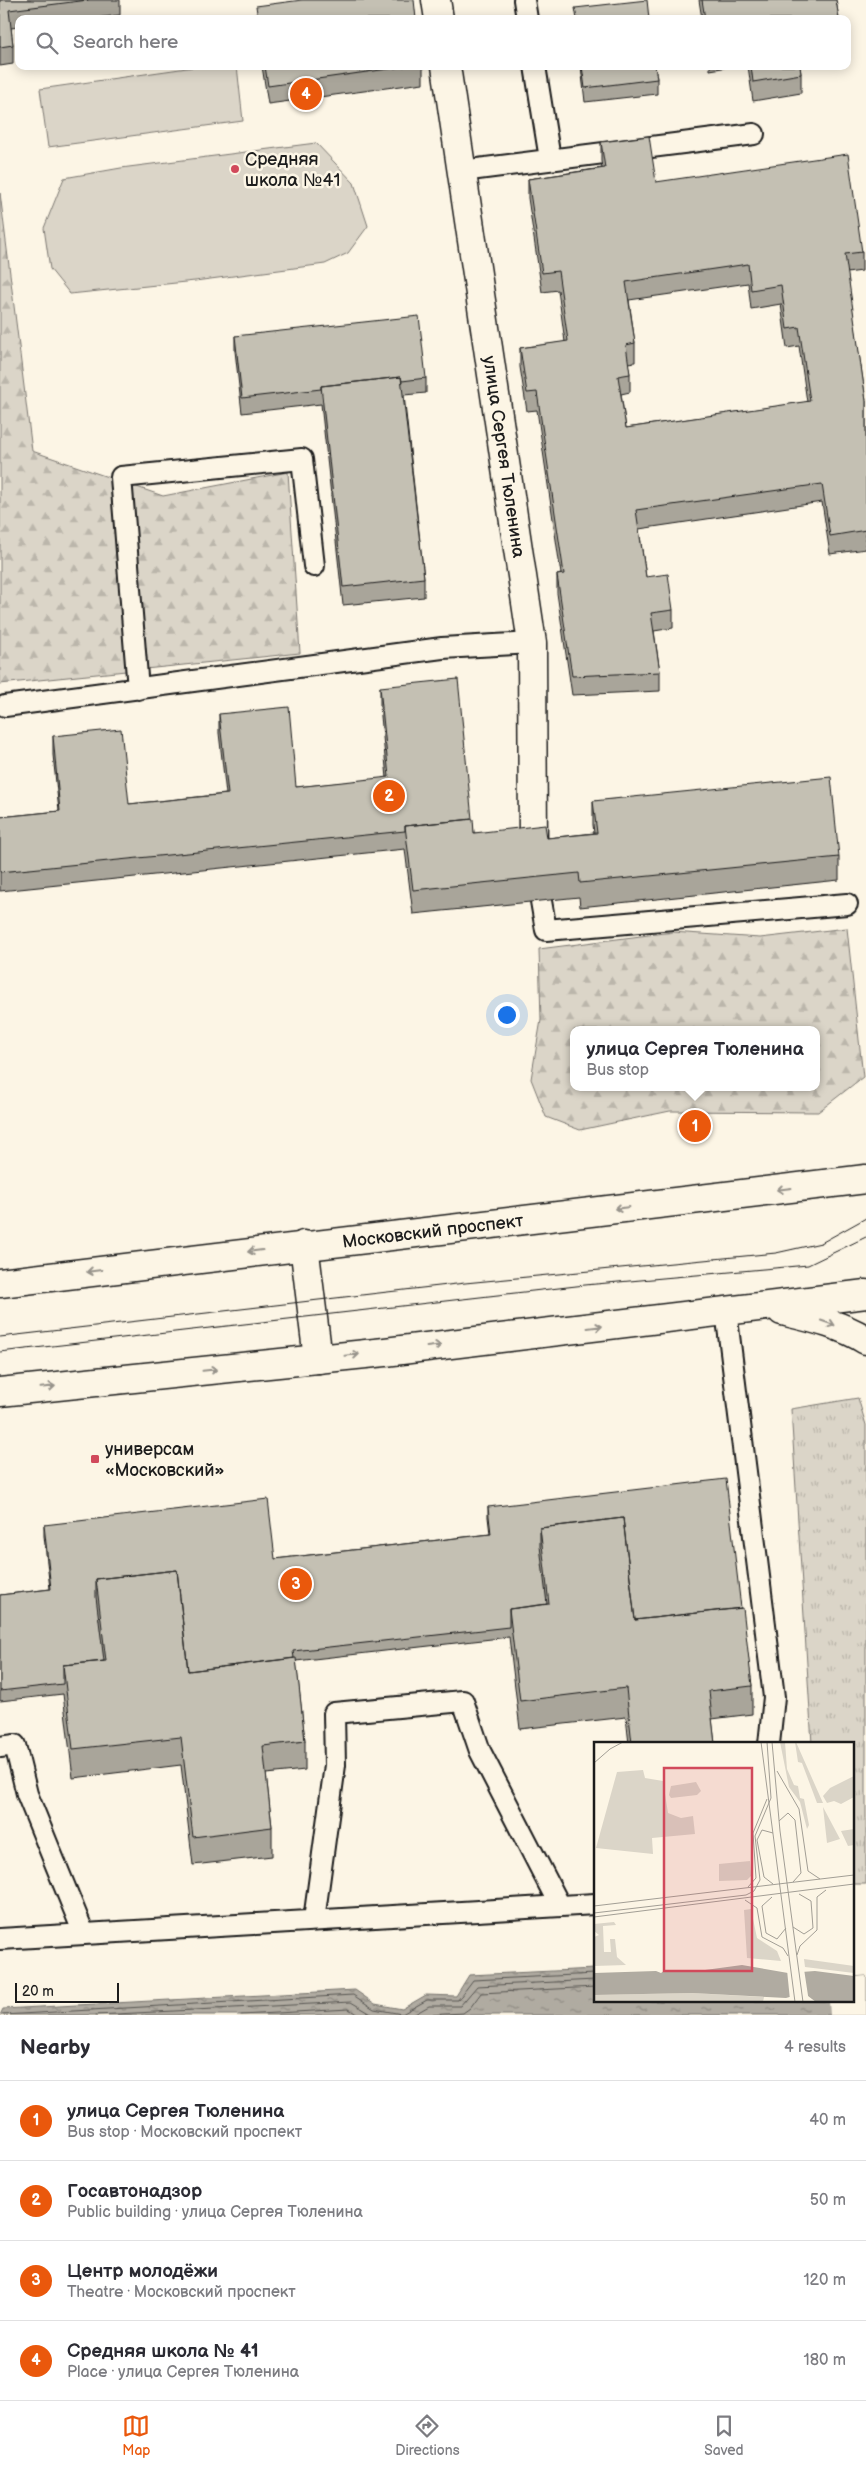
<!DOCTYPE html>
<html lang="en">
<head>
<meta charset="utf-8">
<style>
  body { margin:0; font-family:"Balsamiq Sans",sans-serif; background:#f7f7f7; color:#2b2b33 }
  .scale { position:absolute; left:15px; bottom:12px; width:104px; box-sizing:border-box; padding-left:5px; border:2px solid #1c1c1c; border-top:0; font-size:14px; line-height:18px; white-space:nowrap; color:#1c1c1c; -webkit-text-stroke:4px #fcf5e5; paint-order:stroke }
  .you { position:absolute; left:506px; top:1014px; width:18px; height:18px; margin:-12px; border:4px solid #fff; border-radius:50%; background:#1a73e8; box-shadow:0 0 0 8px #1a73e833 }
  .badge { display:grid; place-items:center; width:32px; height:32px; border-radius:50%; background:#ea580c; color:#fff; font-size:16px; font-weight:700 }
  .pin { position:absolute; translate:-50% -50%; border:2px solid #fff; box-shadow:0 1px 5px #0006 }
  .popup { position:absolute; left:570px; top:1026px; width:250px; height:65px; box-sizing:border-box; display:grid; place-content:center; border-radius:10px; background:#fff; filter:drop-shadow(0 1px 4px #0005); font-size:16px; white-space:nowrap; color:#7c7c81 }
  .popup b { font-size:19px; color:#2b2b33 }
  .popup::after { content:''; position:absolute; left:50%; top:100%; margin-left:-10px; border:10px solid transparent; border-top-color:#fff }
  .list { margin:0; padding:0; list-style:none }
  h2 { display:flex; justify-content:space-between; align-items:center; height:65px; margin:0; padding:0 20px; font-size:21px }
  h2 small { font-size:16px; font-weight:400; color:#7c7c81 }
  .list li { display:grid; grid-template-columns:32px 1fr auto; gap:15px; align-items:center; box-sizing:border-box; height:80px; padding:0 20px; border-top:1px solid #e1e1e2 }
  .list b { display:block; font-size:19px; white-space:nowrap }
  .list p { margin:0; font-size:16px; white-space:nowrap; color:#7c7c81 }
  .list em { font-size:16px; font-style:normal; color:#7c7c81 }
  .icon { flex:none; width:28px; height:28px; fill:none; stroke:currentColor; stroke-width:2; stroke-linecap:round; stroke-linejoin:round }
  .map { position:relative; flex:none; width:866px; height:2015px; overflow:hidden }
  .search { position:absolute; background:#fff; box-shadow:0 2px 12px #0003; left:15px; right:15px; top:15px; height:55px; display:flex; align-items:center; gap:12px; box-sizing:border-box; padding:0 18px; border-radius:10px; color:#7c7c81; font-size:19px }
  .sheet { height:385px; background:#fff }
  nav { display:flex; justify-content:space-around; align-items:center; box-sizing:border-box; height:70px; border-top:1px solid #e1e1e2; background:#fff; font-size:14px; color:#7c7c81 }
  nav a { display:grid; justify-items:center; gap:2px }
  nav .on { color:#ea580c }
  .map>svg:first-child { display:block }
</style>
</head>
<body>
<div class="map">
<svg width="866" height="2015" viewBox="0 0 866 2015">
  <defs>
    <pattern id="grass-tufts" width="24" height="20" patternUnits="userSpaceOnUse" patternTransform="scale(1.25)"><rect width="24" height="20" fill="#dbd5c8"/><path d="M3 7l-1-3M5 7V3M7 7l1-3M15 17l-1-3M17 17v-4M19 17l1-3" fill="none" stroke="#bbb6ab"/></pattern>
    <pattern id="forest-firs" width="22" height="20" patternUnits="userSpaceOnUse" patternTransform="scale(1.25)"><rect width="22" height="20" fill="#dbd5c8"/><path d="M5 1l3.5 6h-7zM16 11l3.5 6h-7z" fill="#bbb6ab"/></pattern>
    <pattern id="water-ripples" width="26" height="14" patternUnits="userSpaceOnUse" patternTransform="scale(1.25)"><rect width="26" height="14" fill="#b0aba1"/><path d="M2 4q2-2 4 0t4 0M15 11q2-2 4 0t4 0" fill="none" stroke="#8e8a82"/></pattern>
  </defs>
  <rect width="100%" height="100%" fill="#fcf5e5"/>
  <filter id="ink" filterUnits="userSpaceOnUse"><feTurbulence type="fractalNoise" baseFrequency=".02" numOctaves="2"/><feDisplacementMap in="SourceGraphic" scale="10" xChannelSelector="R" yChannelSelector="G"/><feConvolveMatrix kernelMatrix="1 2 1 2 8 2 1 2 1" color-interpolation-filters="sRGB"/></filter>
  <g filter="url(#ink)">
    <!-- grass -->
    <path fill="url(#grass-tufts)" stroke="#7c7872" d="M858 1398 866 1425V1884H852V1744H812L791 1409Z"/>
    <!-- forest -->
    <path fill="url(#forest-firs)" stroke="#7c7872" fill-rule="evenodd" d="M0 193 32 451 163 496 288 472 300 653 0 684Z
      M847 928 863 1077 818 1112 670 1111 580 1130 546 1117 531 1079 541 1020 539 949 672 932 760 938ZM574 1030H816V1087H574Z"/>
    <!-- pitch -->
    <path fill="#dbd5c8" stroke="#7c7872" d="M201 66H237L243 121 48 147 40 89Z
      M316 143 354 183 368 226 348 253 325 264 195 281 70 294 50 269 44 228 64 178 121 168Z"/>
    <!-- water -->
    <path fill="url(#water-ripples)" stroke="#75726c" d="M595 1969V2001H852V1977L866 1976V2015H0L3 2009 355 1990 375 2004 402 2009 426 1995 456 1996 469 1975Z"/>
    <!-- pier -->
    <path fill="#fcf5e5" d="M866 1976V2015H830L829 2001H852V1977Z"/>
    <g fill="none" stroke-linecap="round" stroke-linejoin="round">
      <!-- shore -->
      <path stroke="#575551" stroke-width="1" d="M3 2015 353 1995 374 2009 402 2014 427 2000H458L473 1980 595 1974
        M96 2015 351 2002 373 2015
        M241 2015 349 2009 358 2015
        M413 2015 429 2006H460L477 1986 595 1980
        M428 2015 463 2013 470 2008 481 1993 595 1987"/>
      <defs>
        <path id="lane" d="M524 0 527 19
          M535 66 550 159
          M462 171 754 134
          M138 689 121 477 302 459 314 566
          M5 706 442 648 532 643
          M541 901 546 930 847 904
          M726 1311 774 1697 769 1744
          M0 1747 15 1745 27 1794 84 1934
          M314 1920 335 1765 334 1713 463 1701 480 1751 560 1906
          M0 1939 595 1904"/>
        <g id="street">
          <path d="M436 0 439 19"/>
          <path id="s1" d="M446 66 532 643 533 851"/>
        </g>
        <g id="primary">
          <path d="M304 1245 318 1359"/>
          <path id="s2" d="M0 1283 866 1179"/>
          <path d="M782 1311C811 1318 840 1324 866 1340"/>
          <path d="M0 1392 385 1352 866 1294"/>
        </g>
      </defs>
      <!-- lane casing -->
      <use href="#lane" stroke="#1c1c1c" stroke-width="24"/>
      <!-- street casing -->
      <use href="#street" stroke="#1c1c1c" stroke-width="31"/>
      <!-- primary casing -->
      <use href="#primary" stroke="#1c1c1c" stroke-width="31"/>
      <!-- lane -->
      <use href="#lane" stroke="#fcf5e5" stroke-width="20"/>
      <!-- street -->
      <use href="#street" stroke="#fcf5e5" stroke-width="28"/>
      <!-- primary -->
      <use href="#primary" stroke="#fcf5e5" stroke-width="28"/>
      <!-- tram -->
      <path stroke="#1c1c1c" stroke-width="1" d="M0 1337 465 1283 776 1253 821 1243 866 1218
        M0 1352 585 1285 808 1265 866 1237"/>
    </g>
    <!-- wall -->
    <path fill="#a9a59a" stroke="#1c1c1c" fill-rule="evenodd" d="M0 0H120V15L87 19H19V27L11 28 13 45V64L0 66Z
      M699 0H836L839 19H702Z
      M262 66H423V83L268 104Z
      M581 66H655L657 79V94L585 102Z
      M710 66H734L710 70Z
      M748 66H800L801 74V93L753 101Z
      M601 142 656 182 862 252V271L847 273 866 401V549L830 554 822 502 639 529 646 577 673 610V628L654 631 660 672V691L572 695 557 593V575L561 574 537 410 527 411 520 367V348L565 342 558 290 542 292 528 198V179L602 168 601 161ZM748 283 751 309 781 304 787 348 799 346 807 402 626 428 621 394 630 392V374L628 363 635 362V343L629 300Z
      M235 336 426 378V393L404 395 424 578V597L343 605 321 404 242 413 235 351Z
      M380 687 472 819 474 833 547 838 594 833 593 825V801L839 857V880L580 907 579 897 413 914 405 849 0 891V817L59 811 53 755V736L129 804 226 794 219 733V714L296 787 387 778 380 706Z
      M488 1507 741 1608 752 1686V1714L712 1719 715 1744H629L626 1717 520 1729 509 1637 296 1661 305 1741V1770L266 1774 272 1827V1856L193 1865 181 1765 73 1778 63 1694 0 1701V1595L50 1589 44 1536V1525L275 1559 490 1534 488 1517Z"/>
    <!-- building -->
    <path fill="#c4c0b3" stroke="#1c1c1c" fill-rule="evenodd" d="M0 0H88L9 10 13 45 0 47Z
      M302 0H414L416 19H258L256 6Z
      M647 0 649 19H577L575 8Z
      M702 0H836L839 19H705Z
      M265 66H409L268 86Z
      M582 66H655L657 79 585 88Z
      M751 66H800L801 74 753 82Z
      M649 136 656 182 848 154 862 252 845 254 866 401V530L830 536 822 484 636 510 646 577 668 574 673 610 651 613 660 672 572 676 557 575 564 574 537 392 527 393 520 348 568 341 558 271 542 273 528 179 605 168 601 142ZM748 264 751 290 781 285 787 329 799 327 810 401 626 428 618 376 630 374 626 345 635 343 626 282Z
      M419 316 426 378 402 381 401 377 321 386V389L242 398 235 336Z
      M401 377 424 578 343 587 321 386Z
      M458 679 472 819 405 826V831L0 872V817L60 811 53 736 121 729 129 804 228 794 219 714 289 707 296 787 389 777 380 687Z
      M831 777 839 857 580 883 579 873 413 890 405 826 473 819 474 833 545 825 547 838 597 833 593 801Z
      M726 1479 741 1608 635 1620 623 1518 540 1528V1546L547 1604 509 1609V1627L293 1651 294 1658 188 1671 177 1570 96 1579V1597L104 1661 63 1665V1684L0 1691V1595L51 1589 44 1525 268 1499 275 1559 491 1534 488 1507Z
      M623 1518 635 1620 743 1608 752 1686 709 1691 715 1744H632L626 1688 520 1701 509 1609 549 1604 540 1528Z
      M177 1570 188 1671 296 1658 305 1741 263 1746 272 1827 193 1837 181 1737 73 1749 63 1665 106 1661 96 1579Z"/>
    <!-- one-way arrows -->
    <defs><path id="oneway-shaft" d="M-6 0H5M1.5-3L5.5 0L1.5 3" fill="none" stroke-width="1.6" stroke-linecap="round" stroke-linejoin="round" transform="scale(1.25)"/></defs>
    <g stroke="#97938b">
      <use href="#oneway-shaft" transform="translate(784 1189) rotate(173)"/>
      <use href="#oneway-shaft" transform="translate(622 1208) rotate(173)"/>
      <use href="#oneway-shaft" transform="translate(255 1251) rotate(173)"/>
      <use href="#oneway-shaft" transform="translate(94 1271) rotate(173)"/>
      <use href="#oneway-shaft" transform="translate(828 1323) rotate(19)"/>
      <use href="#oneway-shaft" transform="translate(595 1327) rotate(-7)"/>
      <use href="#oneway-shaft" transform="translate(434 1346) rotate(-7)"/>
      <use href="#oneway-shaft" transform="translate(352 1355) rotate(-6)"/>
      <use href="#oneway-shaft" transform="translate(210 1370) rotate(-6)"/>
      <use href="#oneway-shaft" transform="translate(48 1387) rotate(-6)"/>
    </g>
  </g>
  <!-- markers -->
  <g fill="#d1495b" stroke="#fcf5e5" stroke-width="2">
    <circle cx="235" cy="169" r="5"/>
    <rect x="90" y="1454" width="10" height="10" rx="2.5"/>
  </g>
  <g text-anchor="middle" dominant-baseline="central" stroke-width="5" stroke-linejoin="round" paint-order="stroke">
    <!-- poi labels -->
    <g font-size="18" fill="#1c1c1c" stroke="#fcf5e5" text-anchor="start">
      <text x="245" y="159">Средняя<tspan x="245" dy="21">школа №41</tspan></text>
      <text x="105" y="1449">универсам<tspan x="105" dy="21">«Московский»</tspan></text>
    </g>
    <!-- street labels -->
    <g font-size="18" fill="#1c1c1c" stroke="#fcf5e5">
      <text stroke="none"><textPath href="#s1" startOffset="395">улица Сергея Тюленина</textPath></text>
      <text stroke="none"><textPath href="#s2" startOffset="436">Московский проспект</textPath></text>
    </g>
  </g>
  <!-- overview -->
  <g transform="translate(594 1742)">
    <rect width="260" height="260" fill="#fcf5e5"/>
    <path d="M260 34V55L247 62 240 59 233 61 229 54 236 46ZM157 167 163 196 183 209 187 219 153 216 150 168ZM20 180 22 183 9 184 10 210H17L16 197H21L23 215 32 223 0 224V195L5 193 0 189V182ZM210 217 260 224V231L211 225ZM98 251 170 255 169 260H0V253Z" fill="#dbd5c8"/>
    <path d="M186 0H191L193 27 200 43 204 44 206 56 210 57 215 83 213 87 206 60 195 45ZM201 0H202L229 61H223L208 21 204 20ZM49 28 51 36 69 39 74 71 87 76 99 74 101 92 58 96 59 112 2 106 23 30ZM229 65 246 97 233 101ZM260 87V103L254 104 247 89ZM156 119 157 134 153 138 125 139V122Z" fill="#dbd5c8"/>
    <path d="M102 40 107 49 103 53 77 56 75 53 77 44Z" fill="#dbd5c8"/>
    <path d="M148 223 194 231 221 229 260 234V260H222L210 251 192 256 98 251 0 253V231L62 229 67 231 71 228H111Z" fill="#b0aba1"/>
    <path d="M210 227 215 260 209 254 196 258 193 228Z" fill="#fcf5e5"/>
    <path fill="none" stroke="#a29e95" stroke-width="1" d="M167 0 201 260M178 0 186 89 209 260M0 21 16 7 29 0M183 29 205 67 214 129 226 137M185 79 194 71 201 78 207 131 199 140M179 91 168 88 163 98 170 135 179 142M154 145 162 136 159 91 173 57M178 155 168 164 172 191 183 197 192 186M151 158 163 166 168 195 189 206 194 214M0 164 260 133M0 171 152 153 160 149 166 138 161 94 177 56 173 0M0 175 260 142M199 185 210 192 219 186 217 159 205 152M203 213 206 204 223 188V155L232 148"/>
    <path fill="#d1495b" fill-opacity="0.15" stroke="#d1495b" stroke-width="2.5" d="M70 26H158V229H70Z"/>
    <rect width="260" height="260" fill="none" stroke="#1c1c1c" stroke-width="2.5"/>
  </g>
</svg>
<div class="scale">20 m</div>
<div class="you"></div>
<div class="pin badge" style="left:695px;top:1126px">1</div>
<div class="popup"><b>улица Сергея Тюленина</b>Bus stop</div>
<div class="pin badge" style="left:389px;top:796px">2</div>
<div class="pin badge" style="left:296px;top:1584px">3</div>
<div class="pin badge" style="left:306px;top:94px">4</div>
<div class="search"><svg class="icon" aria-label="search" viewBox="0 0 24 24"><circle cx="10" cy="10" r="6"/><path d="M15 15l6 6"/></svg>Search here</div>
</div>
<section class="sheet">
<h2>Nearby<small>4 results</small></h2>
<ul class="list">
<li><span class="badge">1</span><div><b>улица Сергея Тюленина</b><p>Bus stop · Московский проспект</p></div><em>40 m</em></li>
<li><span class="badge">2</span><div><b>Госавтонадзор</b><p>Public building · улица Сергея Тюленина</p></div><em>50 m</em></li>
<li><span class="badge">3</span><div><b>Центр молодёжи</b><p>Theatre · Московский проспект</p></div><em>120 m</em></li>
<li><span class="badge">4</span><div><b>Средняя школа № 41</b><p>Place · улица Сергея Тюленина</p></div><em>180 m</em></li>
</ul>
</section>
<nav>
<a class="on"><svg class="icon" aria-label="map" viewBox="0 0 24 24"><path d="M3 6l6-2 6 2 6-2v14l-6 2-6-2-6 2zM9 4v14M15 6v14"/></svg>Map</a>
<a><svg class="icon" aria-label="directions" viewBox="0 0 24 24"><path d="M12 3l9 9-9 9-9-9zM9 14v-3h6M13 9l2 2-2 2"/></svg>Directions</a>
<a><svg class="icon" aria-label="saved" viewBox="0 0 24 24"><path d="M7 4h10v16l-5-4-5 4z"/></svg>Saved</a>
</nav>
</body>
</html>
